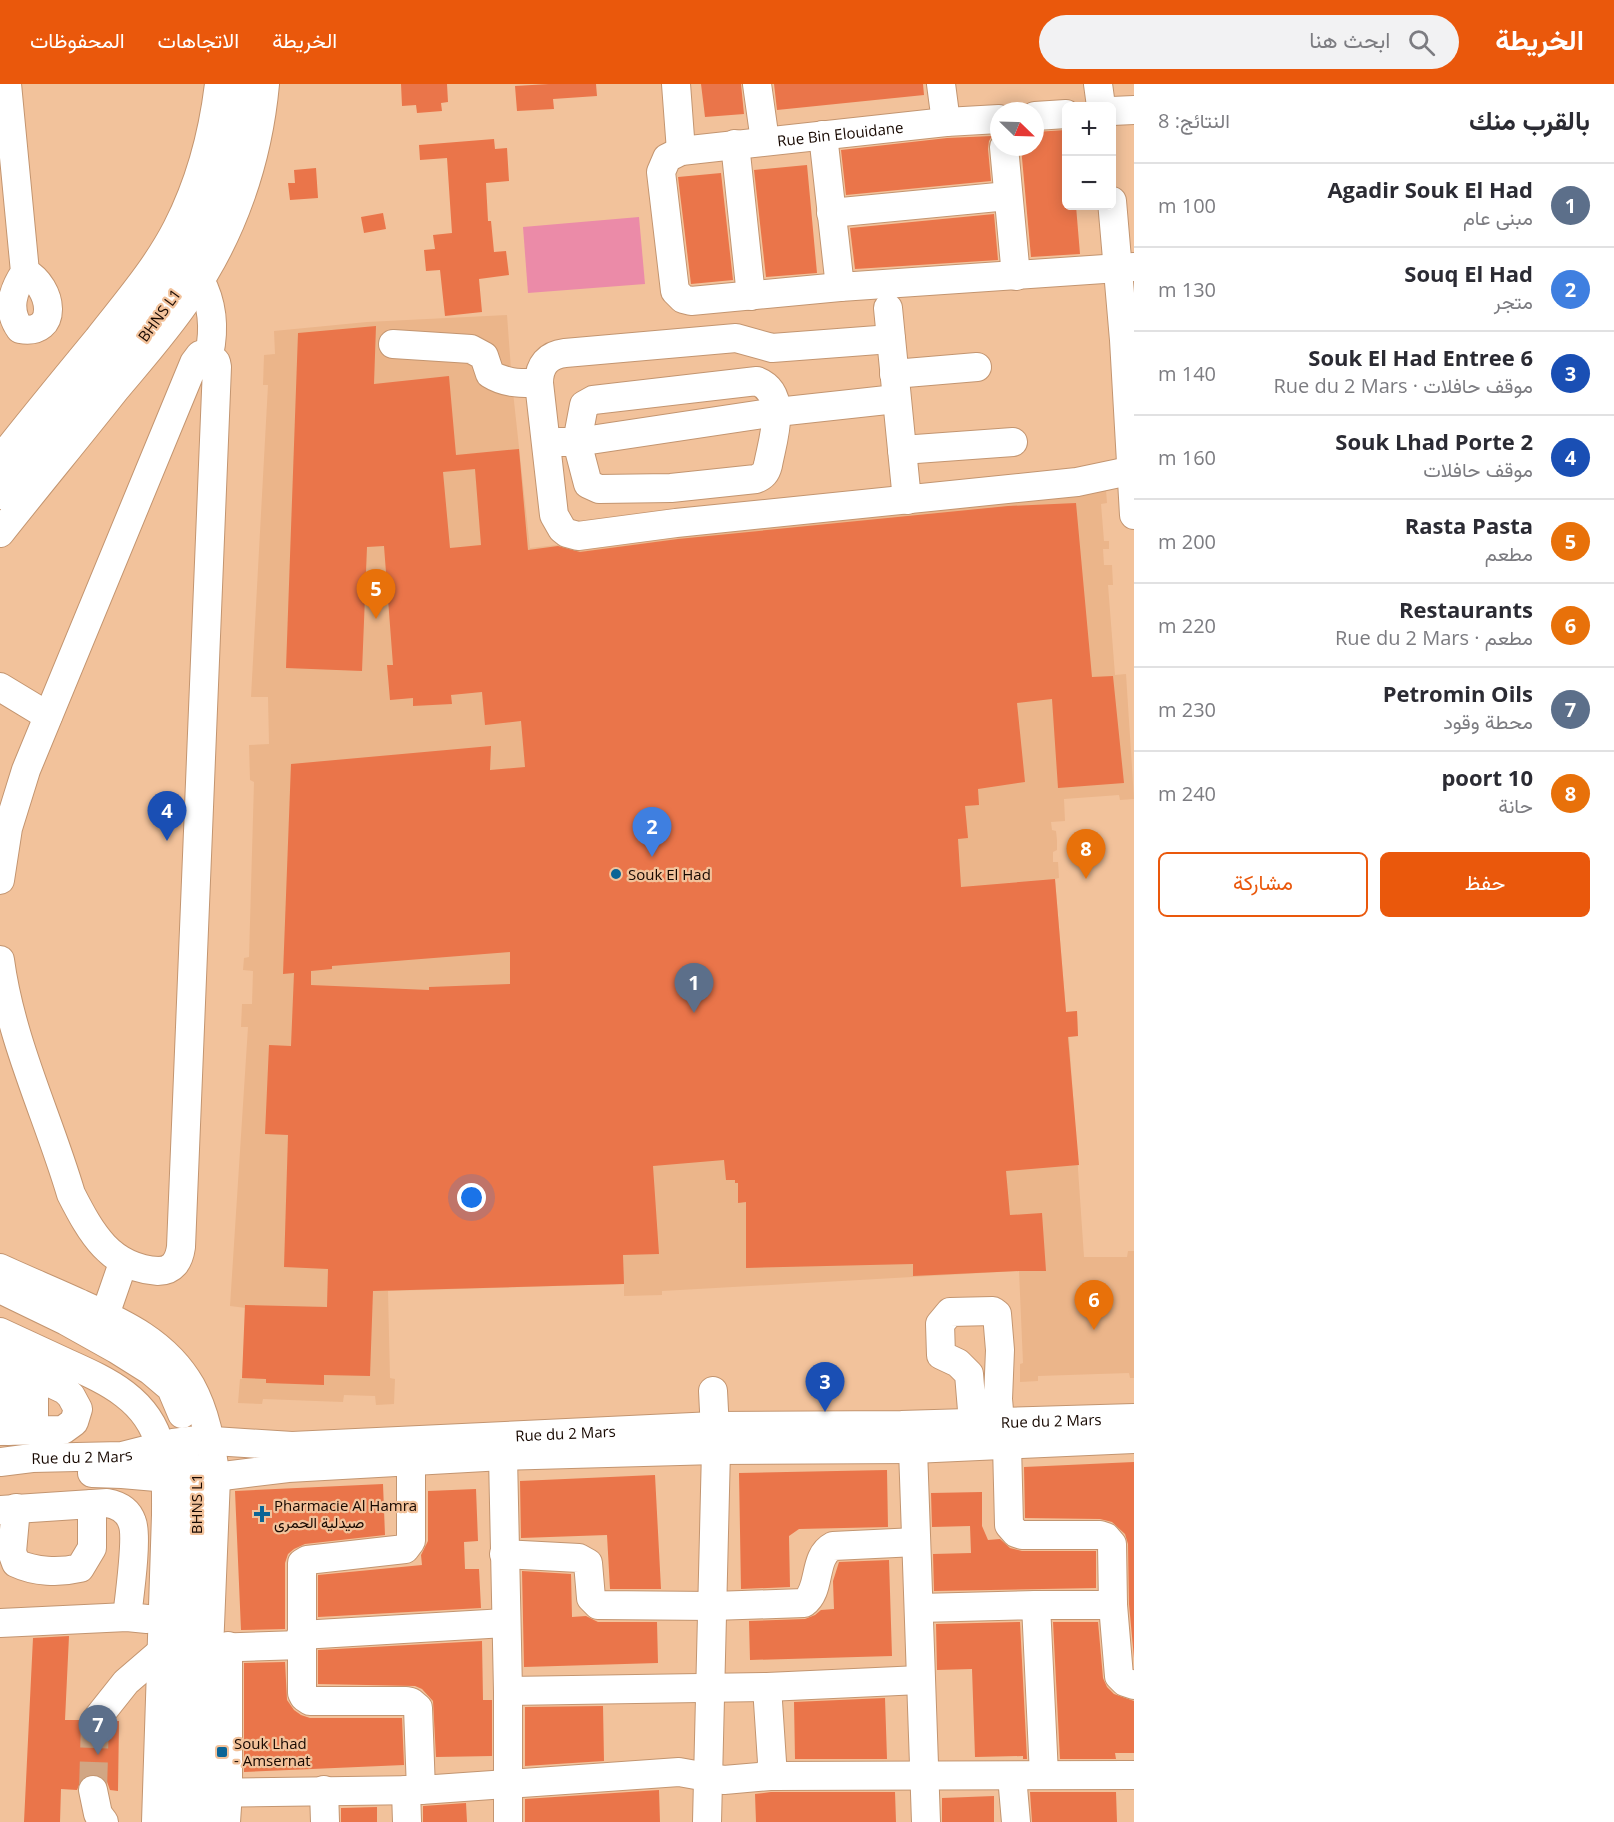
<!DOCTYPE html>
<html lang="ar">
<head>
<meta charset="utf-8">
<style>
  body { margin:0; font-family:"Open Sans",Vazirmatn,sans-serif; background:#f2f2f3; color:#2b2b33; direction:rtl }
  .controls { position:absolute; right:18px; top:18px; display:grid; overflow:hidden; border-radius:9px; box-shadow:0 3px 15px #0003 }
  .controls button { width:54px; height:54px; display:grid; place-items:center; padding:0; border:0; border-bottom:2px solid #e1e1e2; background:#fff; color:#2b2b33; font:30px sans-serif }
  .compass { position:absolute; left:990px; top:18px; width:54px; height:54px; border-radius:50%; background:#fff; box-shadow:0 3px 15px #0003; rotate:113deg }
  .you { position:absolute; left:472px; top:1114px; width:21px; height:21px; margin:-15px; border:4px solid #fff; border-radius:50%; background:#1a73e8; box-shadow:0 0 0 9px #1a73e833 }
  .badge { display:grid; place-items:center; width:39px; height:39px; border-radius:50%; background:#ea580c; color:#fff; font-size:20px; font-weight:700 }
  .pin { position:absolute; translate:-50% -50px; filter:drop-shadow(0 2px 3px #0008) }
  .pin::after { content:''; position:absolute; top:32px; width:21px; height:18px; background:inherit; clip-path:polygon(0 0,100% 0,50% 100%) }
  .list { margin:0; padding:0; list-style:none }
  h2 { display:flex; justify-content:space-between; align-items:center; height:78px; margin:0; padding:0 24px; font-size:26px }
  h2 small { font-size:20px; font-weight:400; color:#7c7c81 }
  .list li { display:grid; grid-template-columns:39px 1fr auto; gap:18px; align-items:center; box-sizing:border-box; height:84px; padding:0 24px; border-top:2px solid #e1e1e2 }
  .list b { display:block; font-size:22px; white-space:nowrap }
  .list p { margin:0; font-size:20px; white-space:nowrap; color:#7c7c81 }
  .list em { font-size:20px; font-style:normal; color:#7c7c81 }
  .actions { display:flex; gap:12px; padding:18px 24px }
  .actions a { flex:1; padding:14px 0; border:2px solid #ea580c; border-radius:9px; text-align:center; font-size:21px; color:#ea580c }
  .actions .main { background:#ea580c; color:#fff }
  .icon { flex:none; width:33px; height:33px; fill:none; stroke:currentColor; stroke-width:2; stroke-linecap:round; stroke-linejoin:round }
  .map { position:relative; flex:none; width:1134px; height:1738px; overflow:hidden; direction:ltr }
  header { display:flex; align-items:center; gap:36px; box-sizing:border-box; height:84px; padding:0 30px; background:#ea580c; color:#fff }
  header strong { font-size:28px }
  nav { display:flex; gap:33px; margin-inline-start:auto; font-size:21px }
  .search { width:420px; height:54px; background:#f2f2f3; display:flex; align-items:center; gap:15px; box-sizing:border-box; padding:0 21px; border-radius:33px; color:#7c7c81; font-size:22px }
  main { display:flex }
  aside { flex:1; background:#fff }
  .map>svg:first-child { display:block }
</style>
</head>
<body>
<header>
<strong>الخريطة</strong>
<div class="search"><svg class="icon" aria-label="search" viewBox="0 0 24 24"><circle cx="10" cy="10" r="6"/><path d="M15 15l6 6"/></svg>ابحث هنا</div>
<nav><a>الخريطة</a><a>الاتجاهات</a><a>المحفوظات</a></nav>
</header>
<main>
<aside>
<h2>بالقرب منك<small>النتائج: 8</small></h2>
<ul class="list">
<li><span class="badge" style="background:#5c6f8a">1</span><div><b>Agadir Souk El Had</b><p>مبنى عام</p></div><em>100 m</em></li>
<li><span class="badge" style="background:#3f7fe0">2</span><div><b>Souq El Had</b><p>متجر</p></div><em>130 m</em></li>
<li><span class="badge" style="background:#1a4fb4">3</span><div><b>Souk El Had Entree 6</b><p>موقف حافلات · Rue du 2 Mars</p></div><em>140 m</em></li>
<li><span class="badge" style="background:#1a4fb4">4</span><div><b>Souk Lhad Porte 2</b><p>موقف حافلات</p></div><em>160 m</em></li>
<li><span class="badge" style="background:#e8710a">5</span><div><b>Rasta Pasta</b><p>مطعم</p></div><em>200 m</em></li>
<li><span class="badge" style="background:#e8710a">6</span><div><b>Restaurants</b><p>مطعم · Rue du 2 Mars</p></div><em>220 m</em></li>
<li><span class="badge" style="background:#5c6f8a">7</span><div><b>Petromin Oils</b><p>محطة وقود</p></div><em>230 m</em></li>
<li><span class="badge" style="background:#e8710a">8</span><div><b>poort 10</b><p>حانة</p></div><em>240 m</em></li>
</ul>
<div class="actions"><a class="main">حفظ</a><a>مشاركة</a></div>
</aside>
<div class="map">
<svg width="1134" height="1738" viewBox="0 0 1134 1738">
  <rect width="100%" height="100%" fill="#f2c29b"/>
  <!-- built -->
  <path fill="#ebb58a" d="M507 231 512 299 530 464 1093 401 1106 406 1107 419 1101 420 1104 457H1109V465H1103L1104 481H1112L1113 501H1108L1115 591 1126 590 1134 715 1120 716 1119 711 1064 715 1065 737 1051 738 1052 746 1056 747 1057 756V766L1053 768V778H1058L1059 794 1055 795 1066 928 1077 927 1078 952 1069 953 1084 1173H1127L1128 1167H1134V1294H1130L1129 1289 1038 1292V1297L1020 1298V1280L1023 1279 1019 1187 662 1207V1211L624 1212V1200L388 1207 390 1294 395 1295 394 1320 376 1321 375 1312 344 1311 343 1318 263 1315 262 1320 238 1319 240 1295H242L246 1224 230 1222 248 943H241L242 920H252L253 887 243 886 244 874 249 873 254 698 250 696 249 661 269 660 268 613H251L268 301H263L264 271 275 270 274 247 367 238Z"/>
  <!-- green -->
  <path fill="#eb8ba8" d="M639 133 645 200 528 209 523 143Z"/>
  <!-- building -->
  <path fill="#ea754a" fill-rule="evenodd" d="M401 0H447L448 18 441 19 442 27 417 29 416 21 402 22Z
    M549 0H596L597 12 553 15 554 25 517 27 515 2Z
    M701 0H741L744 30 705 33Z
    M774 0H923L924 11 777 26Z
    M1066 46V122H1076L1080 170 1031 173 1021 63H1035V48Z
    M992 52 989 57 988 65 991 97 846 111 841 66 947 54Z
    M494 55 495 65 507 64 509 97 486 99 488 137H491L494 168 506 167 509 191 479 195 482 228 445 232 440 186 426 187 424 166 435 165 433 151 452 149 447 74 420 76 419 61Z
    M807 81 817 189 766 193 754 86Z
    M316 84 318 114 290 116 288 99H295L294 86Z
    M721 89 733 196 691 200 678 93Z
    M383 129 386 145 364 149 361 133Z
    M994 130 998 176 855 185 850 144Z
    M376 242 374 300 449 292 456 371 519 365 528 466 558 462 580 468 678 455 1008 422 1076 419 1092 593 1113 592 1124 699 1058 704 1052 615 1017 619 1025 698 978 705 979 721 965 722 968 754 958 755 961 803 1055 795 1066 928 1077 927 1078 952 1068 953 1079 1081 1006 1087 1010 1131 1042 1129 1046 1187H1019L913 1192V1180L746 1184V1118L738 1119V1099H735V1096H726L724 1076 653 1082 659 1170 623 1171 624 1200 373 1207 370 1292 324 1291V1301L266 1299V1295L242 1294 245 1221 327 1223 328 1185 284 1183 288 1051 265 1050 269 961 291 962 294 889 283 890 291 680 491 662 490 686 525 683 521 637 485 641 482 608 451 611 452 620 413 622V614L390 616 387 581H393L384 462 367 463 362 587 286 584 298 249ZM475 385 481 461 450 464 443 388ZM510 868V900L429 903V906L311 901V887L332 885V882Z
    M1134 1378V1574L1129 1520 1128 1460 1125 1450 1112 1438 1100 1435 1025 1434 1024 1383Z
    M887 1386 888 1443 799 1445 789 1452 790 1503 741 1505 739 1389Z
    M655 1391 661 1505H610L607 1451 521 1454 520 1397Z
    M383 1400 385 1451 305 1460 294 1465 288 1470 285 1479V1545L241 1546 235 1407Z
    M476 1405 478 1457 464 1458 465 1485H479L481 1524 318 1533V1491L422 1481 421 1471 428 1457V1407Z
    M982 1408V1442L988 1456 1000 1455 1010 1464 1022 1467H1096V1504L934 1507 933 1470 971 1469 970 1442 932 1443 931 1409Z
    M889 1476 892 1572 750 1576 749 1537 805 1535 815 1531 821 1526 834 1525 833 1497 839 1478Z
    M522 1487 571 1490 572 1533 586 1532 598 1538H657L658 1579 524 1583Z
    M1020 1538 1027 1675H1023V1672L975 1673 972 1585 937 1586 936 1540Z
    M1053 1538H1098L1103 1594 1107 1603 1114 1610 1134 1617V1669H1115L1116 1675H1060Z
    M69 1552 65 1636H79L80 1644 84 1649 93 1653 102 1652 116 1637H119L118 1707 110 1706 106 1695 99 1691 89 1690 82 1694 77 1706 61 1705 60 1738H24L33 1554Z
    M482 1557 483 1616H492V1672L436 1673 433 1617 422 1605 415 1602 318 1600V1566Z
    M285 1578 287 1616 294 1626 301 1631 310 1634H402L404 1681 244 1688V1579Z
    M885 1614 887 1675H795L794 1618Z
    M603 1622 604 1677 525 1682V1623Z
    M659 1706 660 1738H525V1715Z
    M771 1708H895L896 1738H756L755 1710Z
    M1030 1708H1116L1117 1738H1032Z
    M994 1712V1738H942V1714Z
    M466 1719 467 1738H423V1722Z
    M377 1723V1738H341V1724Z"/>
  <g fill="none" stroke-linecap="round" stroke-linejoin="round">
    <!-- minor-tunnel -->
    <path stroke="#d1a684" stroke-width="28" stroke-dasharray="28 14" stroke-linecap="butt" d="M93 1706 95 1637"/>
    <defs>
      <g id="minor">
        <path d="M7 0 25 188C13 206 6 225 20 245 60 252 53 203 25 188"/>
        <path d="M676 0 681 67"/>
        <path d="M757 0 765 57"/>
        <path d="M941 0 946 38"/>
        <path d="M1098 0 1101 22"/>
        <path d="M1112 27 1134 26"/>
        <path d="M1035 32 1066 30"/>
        <path d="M823 51 840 203 1134 183"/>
        <path d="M735 60 751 212"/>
        <path d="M1004 63 1016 192"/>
        <path d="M1112 117 1124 256 1134 431"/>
        <path d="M831 129 1008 112"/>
        <path d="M200 196C213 220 215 244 209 271"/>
        <path id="s1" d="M840 203 691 217 683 215 675 207 661 88 667 74 681 67 946 38 999 35"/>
        <path d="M888 224 907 416"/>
        <path d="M891 255 772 264 736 254 565 269C548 271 539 281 539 299L554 431 562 445 567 449 578 452 676 439 1077 398 1134 386"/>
        <path d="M393 260 471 265 484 272 490 290C506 300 521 299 539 299"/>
        <path d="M894 290 977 283"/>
        <path d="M757 297C789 310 773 354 768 381 766 389 763 392 756 395L671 404 599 405 588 400 577 358 584 321 593 316Z"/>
        <path d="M559 358H577L777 328 896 315"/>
        <path d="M902 366 1013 358"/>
        <path d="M0 376C32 335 65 295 98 255 126 219 156 185 177 144 200 99 213 50 219 0"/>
        <path d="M0 411 133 249 180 181 221 99 237 31 238 0"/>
        <path d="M0 449C38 401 77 354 115 306 140 276 167 246 189 213 233 150 258 76 265 0"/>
        <path d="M0 603 48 632"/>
        <path d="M0 796 8 744 26 686 194 279 200 271H209L216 278 217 283 181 1163C179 1177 173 1187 158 1187 110 1184 91 1149 71 1110 48 1032 11 958 0 876"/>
        <path d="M0 1184C26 1196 53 1207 79 1219 123 1239 166 1258 191 1302 207 1331 211 1362 216 1394L202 1738"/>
        <path d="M0 1205 66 1237 116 1265 151 1287 171 1304 182 1330"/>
        <path d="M105 1231 123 1179"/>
        <path d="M0 1248C22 1258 45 1269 67 1279 107 1297 148 1315 160 1362 167 1384 166 1408 166 1431L156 1738"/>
        <path d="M0 1275 65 1306 71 1312 78 1325 74 1338 63 1346 0 1347"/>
        <path d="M6 1277 8 1347"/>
        <path d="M34 1291V1347"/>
        <path d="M973 1338 969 1290 958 1279 941 1271 940 1240 950 1228 993 1227 997 1230 1000 1266 998 1315 1000 1338"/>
        <path d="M1007 1361 1009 1441 1016 1449 1022 1451H1100L1106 1453 1112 1460 1113 1521 1119 1592 1125 1598 1134 1601"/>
        <path d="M913 1365 926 1738"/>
        <path d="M503 1372 508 1607V1738"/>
        <path d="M411 1377V1457L405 1465 307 1476 302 1479V1609L304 1613 310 1617H406L411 1618 418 1624 421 1706"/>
        <path id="s2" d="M0 1378 32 1374 122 1372 173 1359 198 1356 292 1362 714 1342 901 1341 1134 1334"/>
        <path d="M92 1389 122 1390 191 1396 288 1384 503 1372 716 1366 913 1365 1134 1355"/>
        <path d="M16 1424 12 1468 16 1479C35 1488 59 1489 80 1484L92 1464V1420"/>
        <path d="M0 1426 107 1419C118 1421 128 1426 132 1438 138 1452 129 1515 127 1533"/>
        <path d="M504 1470 579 1474 588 1479 591 1514 598 1521 713 1522 804 1519C822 1506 812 1473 833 1462L916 1458"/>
        <path d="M1036 1521H1113"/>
        <path d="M919 1524 1036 1521 1044 1691"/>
        <path d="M0 1539 127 1533 147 1535"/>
        <path d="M301 1551 505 1539"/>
        <path d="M210 1564 301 1561"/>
        <path d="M767 1603 772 1678 770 1692"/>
        <path d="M508 1607 767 1603 920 1596"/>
        <path d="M95 1637 126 1598 162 1567"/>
        <path d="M1012 1692 1016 1738"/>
        <path d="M93 1706 98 1730 104 1738"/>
        <path d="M324 1706 325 1738"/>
        <path d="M406 1706 407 1738"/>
        <path d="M203 1709 421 1706 679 1688 724 1696 770 1692 1134 1691"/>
        <path d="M176 1738 191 1396 188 1380"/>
        <path d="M226 1738 228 1708V1562"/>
        <path d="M707 1738 716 1366 713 1307"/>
      </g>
    </defs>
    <!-- minor casing -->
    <use href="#minor" stroke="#c39570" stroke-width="30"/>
    <!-- minor -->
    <use href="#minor" stroke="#fff" stroke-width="28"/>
  </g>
  <!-- markers -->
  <g fill="#0c6596" stroke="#f2c29b" stroke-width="2">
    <circle cx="616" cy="790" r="6"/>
    <path d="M259 1421h6v6h6v6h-6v6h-6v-6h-6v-6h6z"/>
    <rect x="216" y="1662" width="12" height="12" rx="3"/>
  </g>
  <g text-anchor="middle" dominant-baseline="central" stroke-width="4.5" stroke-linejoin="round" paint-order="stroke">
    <!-- street labels -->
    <g font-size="15" fill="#170800" stroke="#f2c29b">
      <text stroke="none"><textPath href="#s1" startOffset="480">Rue Bin Elouidane</textPath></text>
      <text transform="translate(159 231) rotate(-54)">BHNS L1</text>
      <text stroke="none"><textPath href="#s2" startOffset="1054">Rue du 2 Mars</textPath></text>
      <text stroke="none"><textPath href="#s2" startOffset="568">Rue du 2 Mars</textPath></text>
      <text stroke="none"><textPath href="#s2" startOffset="82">Rue du 2 Mars</textPath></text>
      <text transform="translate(196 1420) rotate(-90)">BHNS L1</text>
    </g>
    <!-- poi labels -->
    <g font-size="15" fill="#170800" stroke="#f2c29b" text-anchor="start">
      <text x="628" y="790">Souk El Had</text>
      <text x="274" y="1421">Pharmacie Al Hamra<tspan x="274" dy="17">صيدلية الحمرى</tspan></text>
      <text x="234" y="1659">Souk Lhad<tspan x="234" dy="17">- Amsernat</tspan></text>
    </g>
  </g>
</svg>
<div class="controls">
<button>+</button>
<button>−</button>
</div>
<svg class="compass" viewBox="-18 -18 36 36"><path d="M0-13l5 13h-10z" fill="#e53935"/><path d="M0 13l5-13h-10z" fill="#7c7c81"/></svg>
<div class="you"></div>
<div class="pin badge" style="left:694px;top:929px;background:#5c6f8a">1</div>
<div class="pin badge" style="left:652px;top:773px;background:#3f7fe0">2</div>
<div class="pin badge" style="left:825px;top:1328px;background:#1a4fb4">3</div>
<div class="pin badge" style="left:167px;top:757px;background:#1a4fb4">4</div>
<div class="pin badge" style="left:376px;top:535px;background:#e8710a">5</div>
<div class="pin badge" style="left:1094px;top:1246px;background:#e8710a">6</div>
<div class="pin badge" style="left:98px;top:1671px;background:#5c6f8a">7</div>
<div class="pin badge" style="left:1086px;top:795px;background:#e8710a">8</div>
</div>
</main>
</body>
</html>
